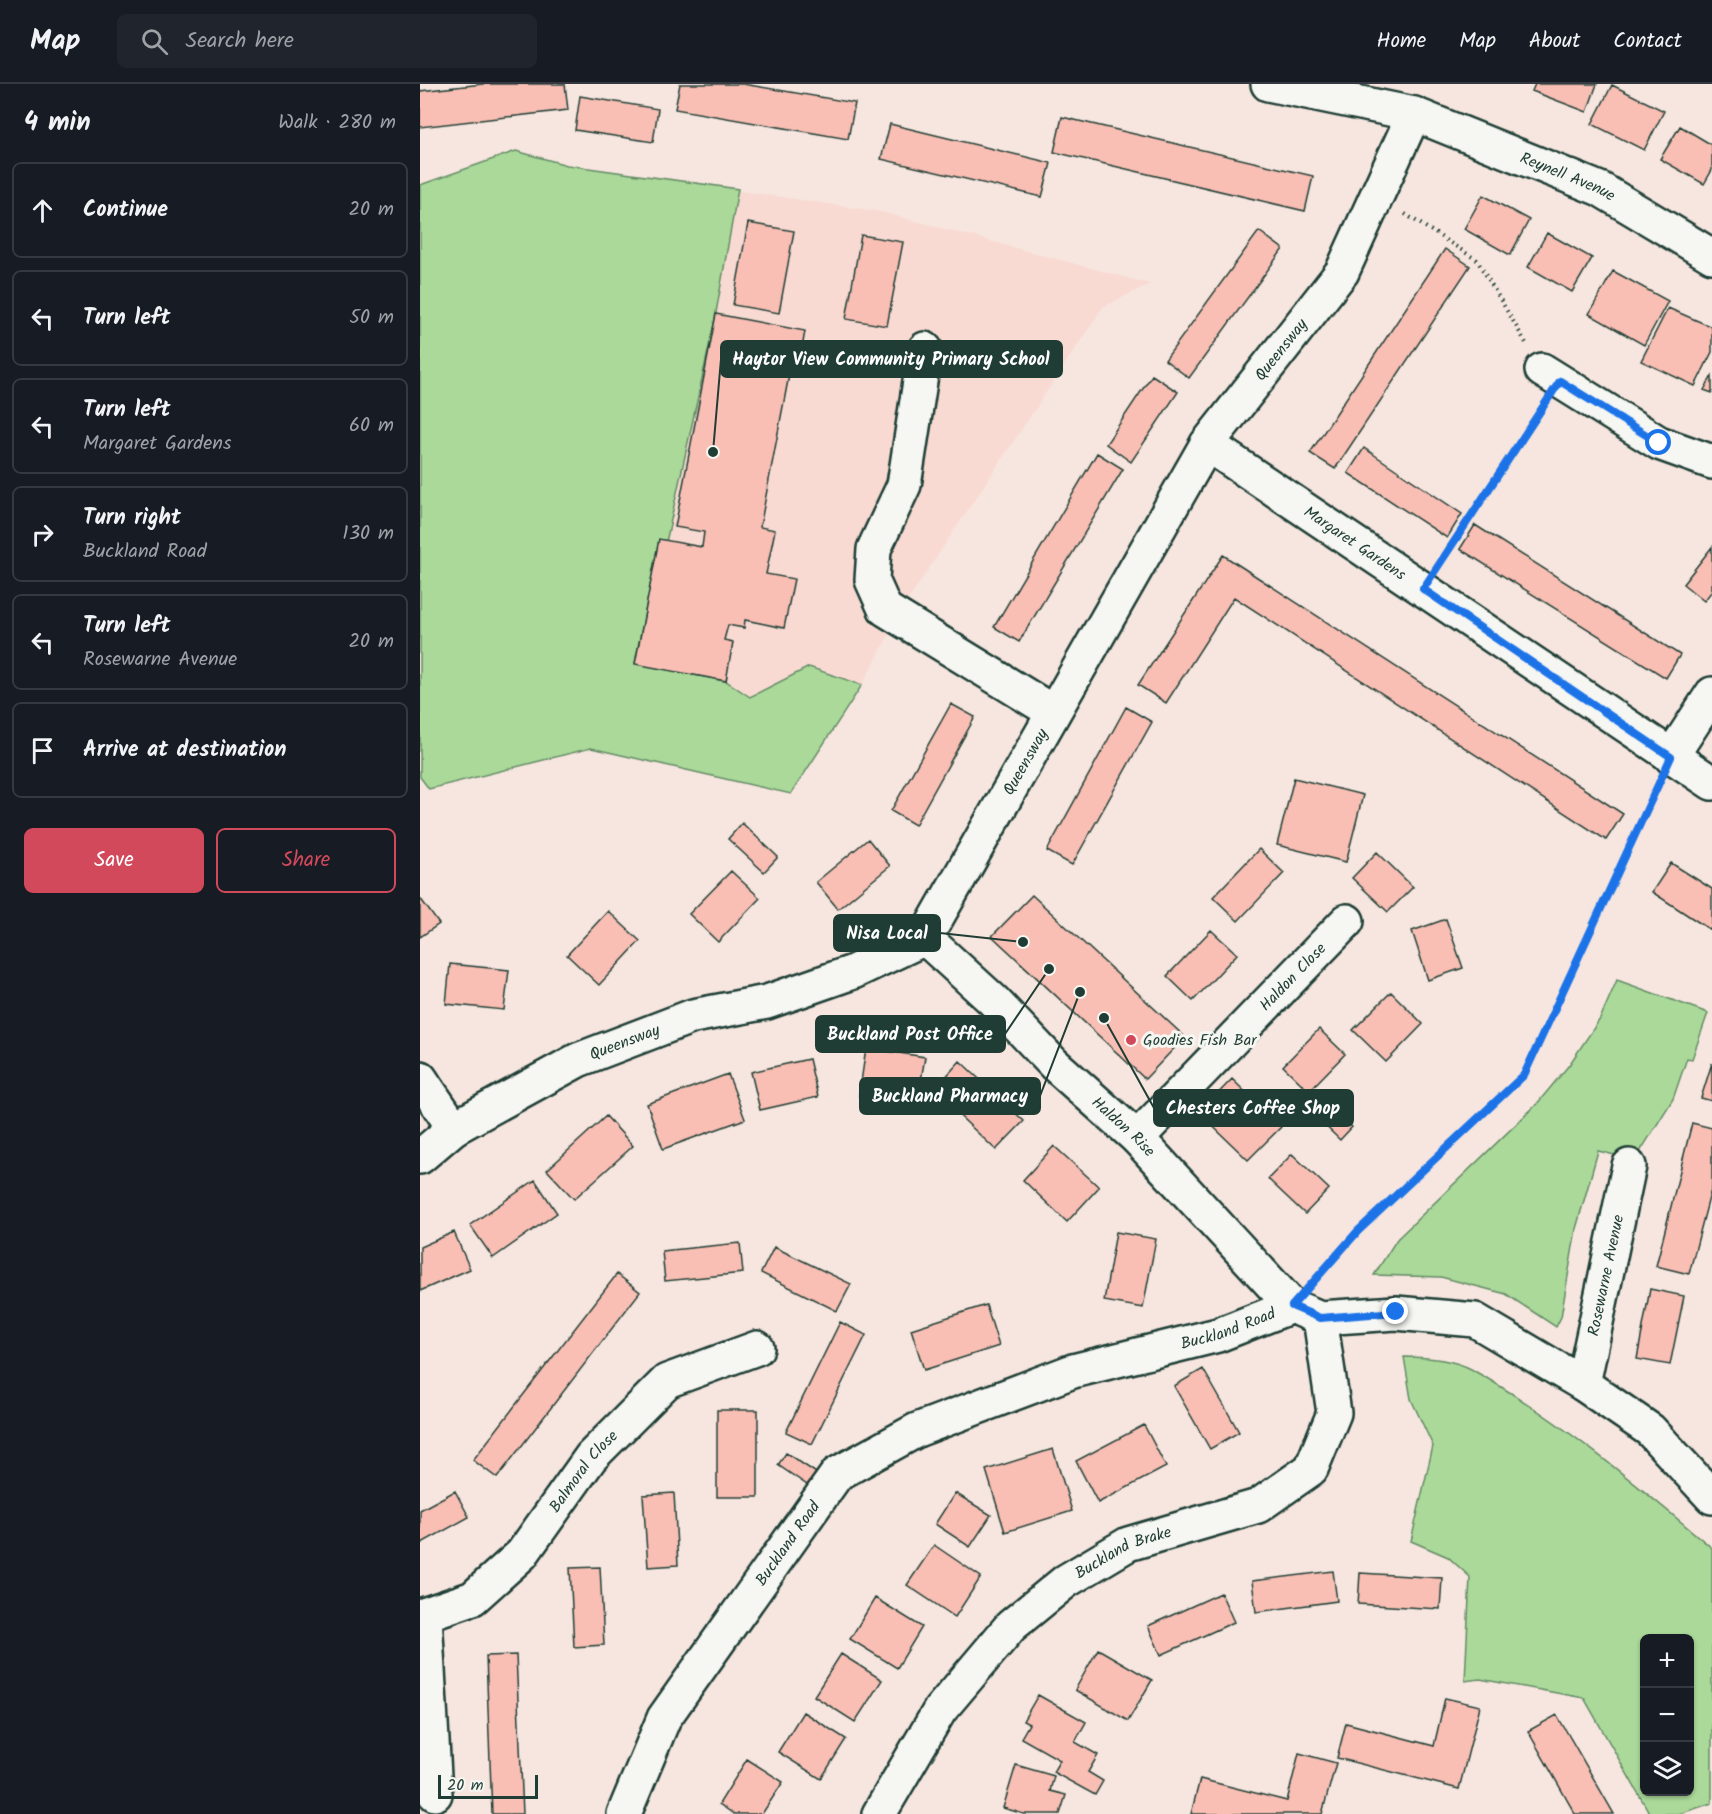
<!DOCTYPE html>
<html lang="en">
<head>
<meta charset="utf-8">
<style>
  body { margin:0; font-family:Kalam,sans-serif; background:#20242c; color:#f1f3f6 }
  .controls { position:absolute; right:18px; bottom:18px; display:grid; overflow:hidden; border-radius:9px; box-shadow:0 2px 4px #0004 }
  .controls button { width:54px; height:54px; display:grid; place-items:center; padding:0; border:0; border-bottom:2px solid #363941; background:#171b24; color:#f1f3f6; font:30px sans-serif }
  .scale { position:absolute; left:18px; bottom:15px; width:100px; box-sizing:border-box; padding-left:6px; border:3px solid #1f3d34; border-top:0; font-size:16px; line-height:21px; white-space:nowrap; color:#1f3d34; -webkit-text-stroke:4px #f6f6f2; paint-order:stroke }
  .stop { position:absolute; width:18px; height:18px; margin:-14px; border:4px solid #1a73e8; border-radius:50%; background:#fff }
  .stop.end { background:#1a73e8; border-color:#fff; box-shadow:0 2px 6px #0008 }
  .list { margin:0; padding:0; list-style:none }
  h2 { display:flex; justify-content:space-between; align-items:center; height:78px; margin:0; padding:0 24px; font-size:26px }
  h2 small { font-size:20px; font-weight:400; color:#9ea1a6 }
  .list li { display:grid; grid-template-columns:39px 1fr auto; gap:18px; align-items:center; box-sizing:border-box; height:96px; margin:0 12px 12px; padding:0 12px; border:2px solid #363941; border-radius:9px }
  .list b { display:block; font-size:22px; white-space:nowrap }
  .list p { margin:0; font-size:20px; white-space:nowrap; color:#9ea1a6 }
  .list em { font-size:20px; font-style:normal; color:#9ea1a6 }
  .actions { display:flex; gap:12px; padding:18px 24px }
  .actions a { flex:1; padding:14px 0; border:2px solid #d1495b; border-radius:9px; text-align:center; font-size:21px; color:#d1495b }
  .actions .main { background:#d1495b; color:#fff }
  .icon { flex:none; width:33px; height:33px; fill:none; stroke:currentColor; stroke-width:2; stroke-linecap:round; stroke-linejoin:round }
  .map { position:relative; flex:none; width:1292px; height:1730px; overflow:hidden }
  header { display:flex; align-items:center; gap:36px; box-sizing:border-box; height:84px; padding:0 30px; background:#171b24; border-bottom:2px solid #363941 }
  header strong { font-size:28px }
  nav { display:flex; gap:33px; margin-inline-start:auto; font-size:21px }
  .search { width:420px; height:54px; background:#20242c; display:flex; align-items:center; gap:15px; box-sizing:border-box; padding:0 21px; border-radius:9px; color:#9ea1a6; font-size:22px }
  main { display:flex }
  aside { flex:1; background:#171b24 }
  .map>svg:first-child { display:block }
</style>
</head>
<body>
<header>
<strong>Map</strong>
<div class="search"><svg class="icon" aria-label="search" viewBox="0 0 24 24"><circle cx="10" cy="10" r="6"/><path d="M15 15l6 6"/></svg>Search here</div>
<nav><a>Home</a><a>Map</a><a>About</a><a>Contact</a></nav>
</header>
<main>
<aside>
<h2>4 min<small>Walk · 280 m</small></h2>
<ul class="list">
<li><svg class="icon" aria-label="ahead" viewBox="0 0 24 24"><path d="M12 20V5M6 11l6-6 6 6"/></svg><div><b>Continue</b></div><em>20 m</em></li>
<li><svg class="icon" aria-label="left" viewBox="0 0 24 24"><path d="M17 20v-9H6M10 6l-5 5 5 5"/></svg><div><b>Turn left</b></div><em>50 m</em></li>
<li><svg class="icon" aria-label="left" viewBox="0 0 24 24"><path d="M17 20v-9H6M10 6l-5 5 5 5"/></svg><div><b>Turn left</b><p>Margaret Gardens</p></div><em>60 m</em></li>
<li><svg class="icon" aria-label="right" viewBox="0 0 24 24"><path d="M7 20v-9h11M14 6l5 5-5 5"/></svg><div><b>Turn right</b><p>Buckland Road</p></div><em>130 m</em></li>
<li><svg class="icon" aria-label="left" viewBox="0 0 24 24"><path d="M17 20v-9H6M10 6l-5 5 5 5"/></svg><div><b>Turn left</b><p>Rosewarne Avenue</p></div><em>20 m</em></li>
<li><svg class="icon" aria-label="arrive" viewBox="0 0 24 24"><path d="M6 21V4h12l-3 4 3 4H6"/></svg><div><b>Arrive at destination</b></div></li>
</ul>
<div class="actions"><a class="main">Save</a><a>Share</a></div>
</aside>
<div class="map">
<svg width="1292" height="1730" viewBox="0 0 1292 1730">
  <rect width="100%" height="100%" fill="#f7e6df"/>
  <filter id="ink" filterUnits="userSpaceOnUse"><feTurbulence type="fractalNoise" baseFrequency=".0167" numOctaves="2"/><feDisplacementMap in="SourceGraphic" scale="12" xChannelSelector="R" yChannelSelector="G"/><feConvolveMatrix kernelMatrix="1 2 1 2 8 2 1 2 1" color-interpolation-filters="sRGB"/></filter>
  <g filter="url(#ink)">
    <!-- built -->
    <path fill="#f8dad2" d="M96 67 147 81 462 128 730 200 683 223 490 513 442 601 371 710 171 664 9 705 0 693V101Z"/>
    <!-- green -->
    <path fill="#aad999" stroke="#648b66" stroke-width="1.5" fill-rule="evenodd" d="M96 67 147 81 318 105 294 240 245 463 239 456 215 579 306 597 330 613 389 583 442 601 371 710 171 664 9 705 0 693V101Z
      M1197 896 1288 929 1272 975 1267 974 1253 1015 1215 1076 1178 1067 1156 1145 1141 1233 1136 1243 1086 1210 1021 1193 954 1191 977 1155 1116 1021 1149 981 1180 935Z
      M984 1273C1005 1273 1032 1275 1051 1285 1138 1334 1216 1400 1292 1464V1719L1259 1730H1230L1164 1614 1060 1595 1045 1597 1050 1493 1028 1473 991 1457 1013 1362 991 1315ZM1224 1554H1270V1708H1224Z"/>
    <!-- building -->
    <path fill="#fabfb4" stroke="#1f3d34" stroke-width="1.5" d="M63 0H145L148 26 0 43V7Z
      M260 0H323L435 19 428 55 255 25Z
      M1115 0H1177L1167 28 1112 7Z
      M1192 1 1244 27 1224 66 1172 40Z
      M160 12 238 25 233 58 155 46Z
      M642 33 893 92 885 127 634 68Z
      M470 40 631 79 622 113 461 75Z
      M1260 42 1292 61V86L1284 100 1240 75Z
      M1063 111 1109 136 1090 171 1044 145Z
      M328 139 374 147 359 229 313 221Z
      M839 147 863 165 769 294 745 276Z
      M1127 149 1172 174 1152 208 1108 183Z
      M441 151 483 158 467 242 426 235Z
      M1025 165 1050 182 915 385 890 369Z
      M1193 187 1248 217 1224 261 1169 230Z
      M1248 224 1292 243V268L1275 302 1221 277Z
      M296 230 385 247 377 293 369 291 340 443 355 446 346 490 374 495 364 544 325 536 324 544 308 541 304 556 313 558 306 597 215 580 239 455 282 463 284 448 255 443Z
      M732 291 758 308 711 378 686 360Z
      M1292 292V309L1284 306Z
      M944 364 1042 430 1027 454 928 389Z
      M677 369 703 385 599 558 574 543Z
      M1055 441 1260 571 1246 594 1040 465Z
      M1292 463V507L1284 517 1263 500Z
      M803 471 1203 730 1186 756 814 513 746 619 718 601Z
      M531 620 555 633 495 741 471 727Z
      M706 623 732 638 652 781 627 767Z
      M874 694 943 711 926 778 857 761Z
      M322 739 358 773 344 788 308 755Z
      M448 755 470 782 418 825 396 798Z
      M839 765 864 789 818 837 793 813Z
      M957 768 993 803 968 828 932 794Z
      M1251 779 1292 805V847L1232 808Z
      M311 787 340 814 298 858 269 830Z
      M612 811 765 953 725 995 572 852Z
      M0 814 19 840 0 853Z
      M188 827 220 857 179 901 147 871Z
      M1026 835 1043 884 1008 896 992 847Z
      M791 846 817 870 773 917 747 892Z
      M30 880 89 886 84 926 26 920Z
      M971 908 1003 940 966 978 933 946Z
      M899 945 925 970 889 1007 863 982Z
      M446 964 505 973 497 1020 439 1012Z
      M389 975 398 1013 340 1026 331 988Z
      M540 977 604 1037 576 1066 513 1007Z
      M1292 979V1017L1281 1014Z
      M308 990 325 1035 243 1065 227 1020Z
      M812 995 861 1043 828 1076 779 1029Z
      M901 1014 932 1043 920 1056 890 1027Z
      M186 1032 213 1062 154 1115 127 1086Z
      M1272 1039 1292 1044V1102L1269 1190 1236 1182Z
      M634 1062 679 1103 647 1138 603 1096Z
      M872 1070 909 1105 885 1130 848 1095Z
      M115 1096 137 1129 73 1174 50 1141Z
      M34 1148 50 1185 0 1207V1163Z
      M696 1148 736 1155 723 1224 684 1217Z
      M320 1159 323 1189 245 1197 242 1167Z
      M354 1163 431 1200 417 1227 341 1189Z
      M197 1190 220 1208 77 1394 53 1376Z
      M1230 1205 1264 1212 1250 1281 1217 1275Z
      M566 1221 579 1262 504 1286 491 1245Z
      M420 1238 446 1251 392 1360 366 1348Z
      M783 1285 819 1348 790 1365 754 1302Z
      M297 1326H338V1413H297Z
      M724 1341 746 1383 678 1419 656 1377Z
      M633 1365 652 1427 585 1448 566 1386Z
      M366 1369 401 1392 393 1405 358 1381Z
      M35 1407 49 1433 0 1460V1426Z
      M254 1409 258 1481 228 1483 223 1411Z
      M535 1409 571 1431 550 1463 515 1440Z
      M514 1461 561 1493 535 1533 487 1501Z
      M180 1483 184 1561 154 1563 150 1484Z
      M913 1487 917 1517 836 1528 832 1497Z
      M940 1489 1022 1494 1020 1525 938 1520Z
      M801 1509 814 1538 741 1571 728 1542Z
      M455 1514 502 1543 477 1584 430 1555Z
      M678 1565 732 1596 708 1637 655 1606Z
      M421 1570 462 1596 435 1638 394 1612Z
      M96 1571 103 1730H72L66 1572Z
      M618 1611 666 1638 655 1658 678 1671 668 1688 683 1697 675 1711 633 1688 640 1676 601 1654 609 1640 603 1637Z
      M1025 1614 1060 1622 1039 1705 917 1674 926 1639 1014 1662Z
      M383 1628 426 1655 401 1695 358 1668Z
      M1137 1631 1194 1730H1155L1108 1647Z
      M879 1669 916 1679 902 1730H771L780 1695 867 1717Z
      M327 1675 363 1698 342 1730H314L299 1720Z
      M596 1681 634 1692 630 1707 646 1711 640 1730H604L583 1724Z"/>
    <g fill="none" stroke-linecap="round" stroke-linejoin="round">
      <defs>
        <g id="minor">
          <path id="s1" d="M848 0 994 30 1180 105 1292 172"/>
          <path d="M505 265 484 401 454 465 452 496 465 525 633 628"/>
          <path d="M1122 286 1239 359 1292 378"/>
          <path id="s2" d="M787 360 1292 699"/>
          <path d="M1251 673 1292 610"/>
          <path id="s3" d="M505 854 575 918 634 980 717 1054 872 1222 900 1234 976 1229 1055 1236 1163 1300 1230 1346 1292 1413"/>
          <path d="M0 994 34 1044"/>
          <path id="s4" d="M717 1054 927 837"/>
          <path id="s5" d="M0 1073 34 1044 158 976 273 932 347 918 433 888 505 854 787 360 922 188 994 30"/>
          <path id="s6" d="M1163 1300 1209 1082"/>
          <path id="s7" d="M0 1532 53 1514 102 1470 171 1373 247 1297 337 1264"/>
          <path d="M5 1532 15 1710"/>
          <path id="s8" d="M204 1730 244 1634 417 1390 497 1346 653 1287 798 1251 872 1222"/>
          <path id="s9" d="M459 1730 520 1626 591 1542 646 1497 708 1460 838 1422 891 1385 914 1329 900 1234"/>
        </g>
      </defs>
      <!-- minor casing -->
      <use href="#minor" stroke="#1f3d34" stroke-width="38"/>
      <!-- path -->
      <path stroke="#1f3d34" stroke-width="4" stroke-dasharray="1.5 4.5" stroke-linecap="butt" d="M985 130 1057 176 1106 259
        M1021 477 1122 326
        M894 1197 938 1147 1104 991 1237 703"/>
      <!-- minor -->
      <use href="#minor" stroke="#f6f6f2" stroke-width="33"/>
    </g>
  </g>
  <g fill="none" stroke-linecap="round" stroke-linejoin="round" filter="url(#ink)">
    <!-- route -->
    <path stroke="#1a73e8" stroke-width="8" d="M976 1228 900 1234 872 1222 938 1147 1104 991 1251 673 1003 505 1140 297 1239 359"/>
  </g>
  <!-- markers -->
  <circle fill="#d1495b" stroke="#f6f6f2" stroke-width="2" cx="711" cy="956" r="6"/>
  <g text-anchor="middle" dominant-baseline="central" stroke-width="6" stroke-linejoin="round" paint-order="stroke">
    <!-- street labels -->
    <g font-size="16" fill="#1f3d34" stroke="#f6f6f2">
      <text stroke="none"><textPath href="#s1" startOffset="315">Reynell Avenue</textPath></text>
      <text stroke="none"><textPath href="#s5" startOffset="1244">Queensway</textPath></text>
      <text stroke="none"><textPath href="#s2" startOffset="178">Margaret Gardens</textPath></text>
      <text stroke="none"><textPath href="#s5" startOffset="758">Queensway</textPath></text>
      <text stroke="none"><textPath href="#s4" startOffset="224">Haldon Close</textPath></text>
      <text stroke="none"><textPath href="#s5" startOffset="236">Queensway</textPath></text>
      <text stroke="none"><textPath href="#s3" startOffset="274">Haldon Rise</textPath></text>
      <text stroke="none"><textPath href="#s6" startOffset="111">Rosewarne Avenue</textPath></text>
      <text stroke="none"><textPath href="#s8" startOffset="822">Buckland Road</textPath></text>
      <text stroke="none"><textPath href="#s7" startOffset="225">Balmoral Close</textPath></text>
      <text stroke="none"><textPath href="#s8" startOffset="318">Buckland Road</textPath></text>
      <text stroke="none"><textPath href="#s9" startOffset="366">Buckland Brake</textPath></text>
    </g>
    <!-- poi labels -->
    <g font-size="16" fill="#1f3d34" stroke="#f6f6f2" text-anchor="start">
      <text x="723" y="956">Goodies Fish Bar</text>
    </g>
  </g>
  <!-- callouts -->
  <path fill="none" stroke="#1f3d34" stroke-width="2" d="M293 368L301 275M603 858L520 849M629 885L585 950M660 908L620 1012M684 934L734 1024"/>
  <g fill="#1f3d34" stroke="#f6f6f2" stroke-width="2">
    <circle cx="293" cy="368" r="6"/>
    <circle cx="603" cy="858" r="6"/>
    <circle cx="629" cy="885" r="6"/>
    <circle cx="660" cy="908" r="6"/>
    <circle cx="684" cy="934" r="6"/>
  </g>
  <g fill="#1f3d34" stroke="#1f3d34" stroke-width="2">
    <rect x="301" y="257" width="341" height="36" rx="6"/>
    <rect x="414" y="831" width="106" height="36" rx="6"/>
    <rect x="396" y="932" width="189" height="36" rx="6"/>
    <rect x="440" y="994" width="180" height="36" rx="6"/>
    <rect x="734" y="1006" width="199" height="36" rx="6"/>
  </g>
  <g font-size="18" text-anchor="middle" font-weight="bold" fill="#fff">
    <text x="471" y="281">Haytor View Community Primary School</text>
    <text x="467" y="855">Nisa Local</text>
    <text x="490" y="956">Buckland Post Office</text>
    <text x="530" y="1018">Buckland Pharmacy</text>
    <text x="833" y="1030">Chesters Coffee Shop</text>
  </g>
</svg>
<div class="controls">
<button>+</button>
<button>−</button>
<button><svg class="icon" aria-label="layers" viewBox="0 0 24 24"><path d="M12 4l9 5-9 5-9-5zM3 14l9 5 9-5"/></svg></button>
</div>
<div class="scale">20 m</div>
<div class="stop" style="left:1239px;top:359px"></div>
<div class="stop end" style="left:976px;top:1228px"></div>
</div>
</main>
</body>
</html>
